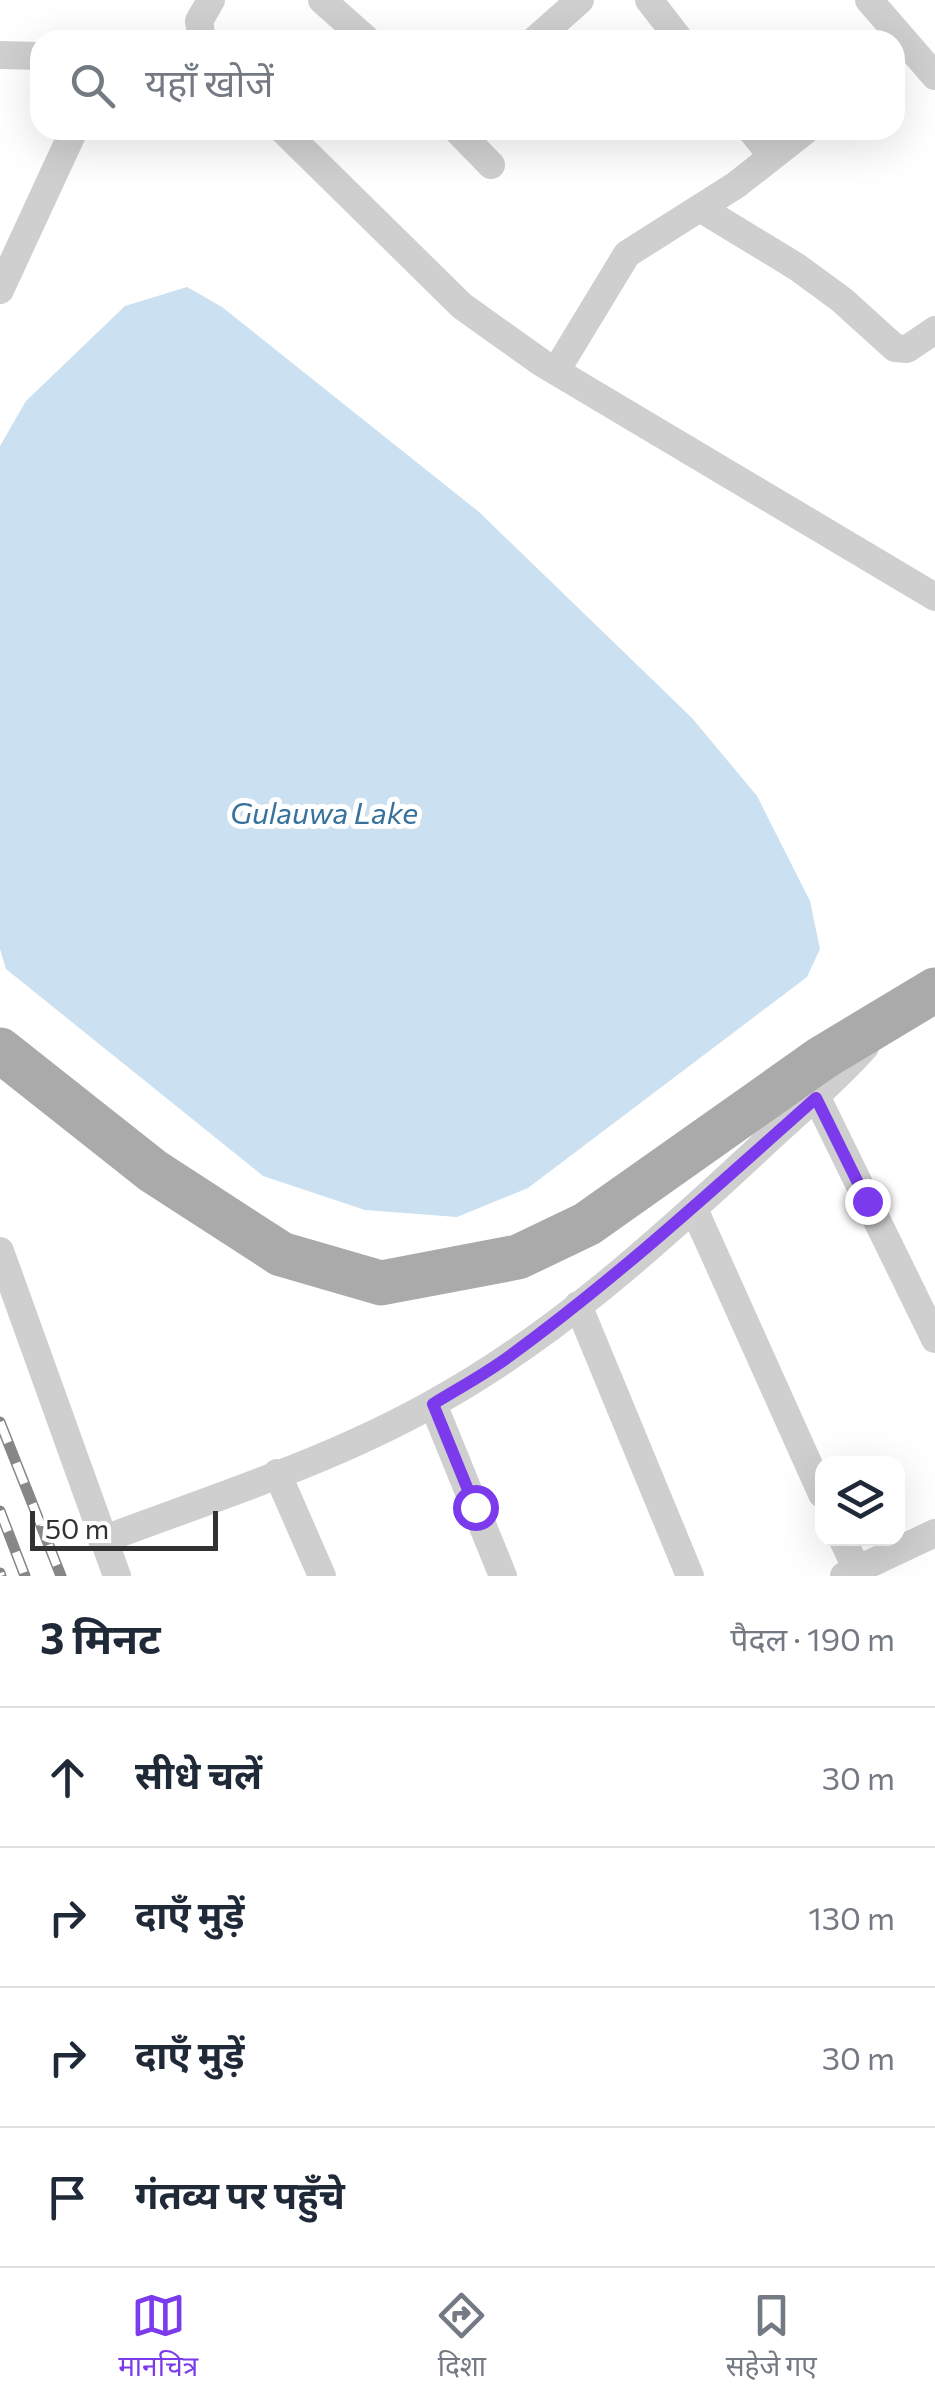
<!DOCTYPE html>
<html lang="hi">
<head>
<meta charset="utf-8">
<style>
  body { margin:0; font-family:Commissioner,"Noto Sans Devanagari",sans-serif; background:#f2f2f3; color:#1f2937 }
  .controls { position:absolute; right:30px; bottom:30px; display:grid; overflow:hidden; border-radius:20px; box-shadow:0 10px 40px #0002 }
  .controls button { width:90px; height:90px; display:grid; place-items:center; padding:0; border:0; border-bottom:2px solid #e0e1e3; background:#fff; color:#1f2937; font:50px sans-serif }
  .scale { position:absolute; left:30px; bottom:25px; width:188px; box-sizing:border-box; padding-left:10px; border:5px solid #323232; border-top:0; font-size:28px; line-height:35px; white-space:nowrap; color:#323232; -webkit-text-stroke:8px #fff; paint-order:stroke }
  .stop { position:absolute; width:30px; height:30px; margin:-22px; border:8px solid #7c3aed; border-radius:50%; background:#fff }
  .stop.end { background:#7c3aed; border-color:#fff; box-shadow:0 2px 10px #0008 }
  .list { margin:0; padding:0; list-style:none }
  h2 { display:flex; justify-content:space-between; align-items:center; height:130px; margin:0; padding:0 40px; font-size:42px }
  h2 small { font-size:32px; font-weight:400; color:#747a83 }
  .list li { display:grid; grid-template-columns:65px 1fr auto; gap:30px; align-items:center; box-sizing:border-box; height:140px; padding:0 40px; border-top:2px solid #e0e1e3 }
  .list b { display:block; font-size:38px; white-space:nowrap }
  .list em { font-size:32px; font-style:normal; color:#747a83 }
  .icon { flex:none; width:55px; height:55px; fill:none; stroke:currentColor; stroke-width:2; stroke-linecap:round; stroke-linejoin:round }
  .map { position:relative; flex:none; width:935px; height:1576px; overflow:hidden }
  .search { position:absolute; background:#fff; box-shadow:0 10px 40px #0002; left:30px; right:30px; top:30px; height:110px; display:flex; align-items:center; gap:25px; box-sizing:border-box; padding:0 35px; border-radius:30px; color:#747a83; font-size:38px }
  .sheet { height:690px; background:#fff }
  nav { display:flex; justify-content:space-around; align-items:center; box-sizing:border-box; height:140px; border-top:2px solid #e0e1e3; background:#fff; font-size:28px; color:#747a83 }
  nav a { display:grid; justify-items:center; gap:5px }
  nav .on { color:#7c3aed }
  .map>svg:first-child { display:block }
</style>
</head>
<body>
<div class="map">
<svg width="935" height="1576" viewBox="0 0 935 1576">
  <rect width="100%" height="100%" fill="#fff"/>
  <!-- water -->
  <path fill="#cbe0f0" d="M187 287 222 307 479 512 692 718 757 796 810 901 820 949 807 977 528 1188 457 1217 365 1210 263 1176 6 969 0 949V446L26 401 125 306Z"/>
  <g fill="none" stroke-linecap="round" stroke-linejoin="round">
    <!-- minor -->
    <path stroke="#cfcfcf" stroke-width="28" d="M322 0 367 40
      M649 0 680 40
      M869 0 935 76
      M202 40 199 21 211 0
      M535 40 580 0
      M0 55 40 56
      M283 130 462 306 542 363 935 597
      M457 130 491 165
      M751 130 772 156
      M700 208 797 267 842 300 895 348 907 349 935 330
      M0 290 74 130
      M556 371 627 254 736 185 806 130
      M817 1098 935 1339
      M694 1209 822 1494
      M0 1251 117 1576
      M578 1305 690 1576
      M433 1404 503 1576
      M277 1473 322 1576
      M842 1538 857 1570
      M102 1540C213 1498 329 1462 432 1404 551 1339 656 1244 755 1152 792 1117 831 1085 865 1047
      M844 1576 935 1533"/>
    <!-- primary -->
    <path stroke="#aaa" stroke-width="45" d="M0 1050 153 1171 281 1254 381 1283 518 1257 587 1224 822 1058 935 990"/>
    <defs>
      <path id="rail" d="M0 1422 61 1576
        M0 1511 25 1576
        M0 1573 1 1576"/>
    </defs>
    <!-- rail casing -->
    <use href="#rail" stroke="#878787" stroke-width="11"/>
    <!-- rail -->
    <use href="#rail" stroke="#fff" stroke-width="8" stroke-dasharray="22" stroke-linecap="butt"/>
  </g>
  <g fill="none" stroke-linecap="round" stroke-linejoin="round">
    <!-- route -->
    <path stroke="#7c3aed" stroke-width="12" d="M475 1507 433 1404C459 1388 487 1373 511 1355 619 1276 717 1186 816 1098L867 1201"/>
  </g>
  <g text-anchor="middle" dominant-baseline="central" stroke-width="10" stroke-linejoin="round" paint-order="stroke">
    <!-- water labels -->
    <g font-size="30" font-style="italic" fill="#37729d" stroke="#fff">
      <text x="324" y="811">Gulauwa Lake</text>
    </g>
  </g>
</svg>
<div class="controls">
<button><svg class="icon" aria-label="layers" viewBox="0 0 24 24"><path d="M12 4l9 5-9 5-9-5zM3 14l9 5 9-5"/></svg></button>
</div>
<div class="scale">50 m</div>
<div class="stop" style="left:475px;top:1507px"></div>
<div class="stop end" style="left:867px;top:1201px"></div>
<div class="search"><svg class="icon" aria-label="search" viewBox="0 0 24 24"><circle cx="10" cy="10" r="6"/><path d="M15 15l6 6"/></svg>यहाँ खोजें</div>
</div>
<section class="sheet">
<h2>3 मिनट<small>पैदल · 190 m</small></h2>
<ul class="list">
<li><svg class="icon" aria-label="ahead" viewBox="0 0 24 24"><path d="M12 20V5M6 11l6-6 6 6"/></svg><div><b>सीधे चलें</b></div><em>30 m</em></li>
<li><svg class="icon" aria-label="right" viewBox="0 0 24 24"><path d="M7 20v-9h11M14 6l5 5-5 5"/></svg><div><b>दाएँ मुड़ें</b></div><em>130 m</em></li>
<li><svg class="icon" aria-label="right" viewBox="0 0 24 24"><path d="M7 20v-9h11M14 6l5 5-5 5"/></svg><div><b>दाएँ मुड़ें</b></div><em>30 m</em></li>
<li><svg class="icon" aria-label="arrive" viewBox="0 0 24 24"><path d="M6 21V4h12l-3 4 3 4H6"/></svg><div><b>गंतव्य पर पहुँचे</b></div></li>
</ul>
</section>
<nav>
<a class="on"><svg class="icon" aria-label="map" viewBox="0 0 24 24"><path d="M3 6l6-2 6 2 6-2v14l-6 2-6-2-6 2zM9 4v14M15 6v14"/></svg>मानचित्र</a>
<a><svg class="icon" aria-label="directions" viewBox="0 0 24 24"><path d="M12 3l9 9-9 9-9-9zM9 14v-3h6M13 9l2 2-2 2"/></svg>दिशा</a>
<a><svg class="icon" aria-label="saved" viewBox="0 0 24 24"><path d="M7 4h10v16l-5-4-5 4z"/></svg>सहेजे गए</a>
</nav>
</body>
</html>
